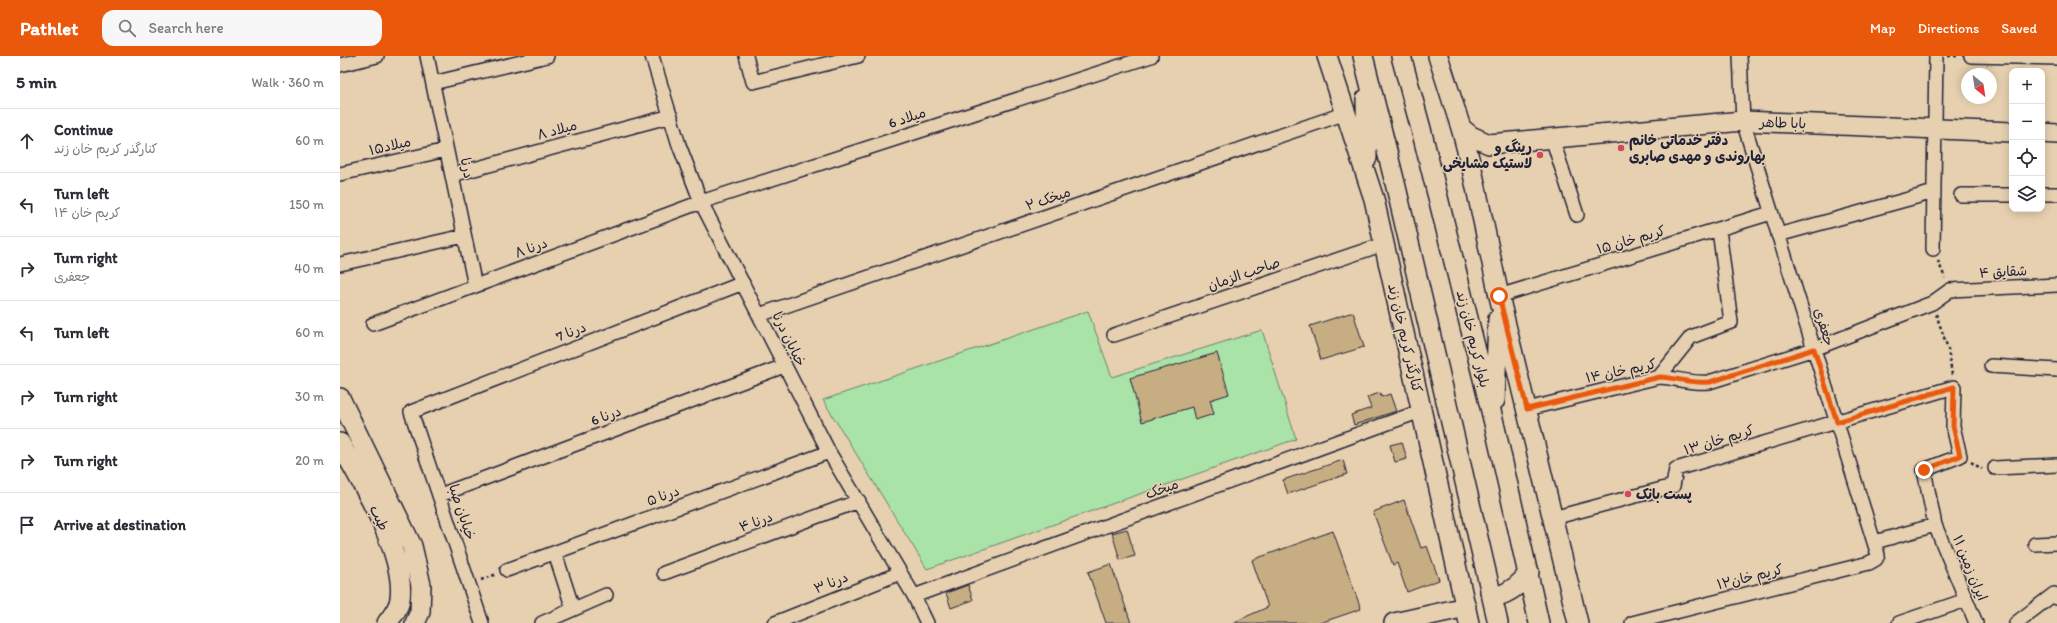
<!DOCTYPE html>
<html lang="en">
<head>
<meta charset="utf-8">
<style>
  body { margin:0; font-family:Itim,"Playpen Sans Arabic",sans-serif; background:#f7f7f7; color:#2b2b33 }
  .controls { position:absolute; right:12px; top:12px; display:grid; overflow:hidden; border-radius:8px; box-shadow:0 2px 10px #0003 }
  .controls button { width:36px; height:36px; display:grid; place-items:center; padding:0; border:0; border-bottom:1px solid #e1e1e2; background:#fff; color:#2b2b33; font:20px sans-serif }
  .compass { position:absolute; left:1621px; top:12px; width:36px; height:36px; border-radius:50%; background:#fff; box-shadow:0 2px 10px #0003; rotate:150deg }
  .stop { position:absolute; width:12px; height:12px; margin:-9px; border:3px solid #ea580c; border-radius:50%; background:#fff }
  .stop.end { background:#ea580c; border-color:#fff; box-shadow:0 1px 4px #0008 }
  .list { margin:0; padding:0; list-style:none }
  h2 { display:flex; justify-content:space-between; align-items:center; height:52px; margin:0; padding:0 16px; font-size:17px }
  h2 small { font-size:13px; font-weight:400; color:#7c7c81 }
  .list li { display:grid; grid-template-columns:26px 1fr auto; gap:12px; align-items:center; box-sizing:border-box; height:64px; padding:0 16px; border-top:1px solid #e1e1e2 }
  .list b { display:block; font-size:15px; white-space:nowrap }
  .list p { margin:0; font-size:13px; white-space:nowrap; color:#7c7c81 }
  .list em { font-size:13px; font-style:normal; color:#7c7c81 }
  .icon { flex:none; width:22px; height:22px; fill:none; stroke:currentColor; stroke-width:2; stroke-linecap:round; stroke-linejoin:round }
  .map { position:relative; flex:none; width:1717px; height:567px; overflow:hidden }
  header { display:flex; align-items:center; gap:24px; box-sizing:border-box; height:56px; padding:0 20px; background:#ea580c; color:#fff }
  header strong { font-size:19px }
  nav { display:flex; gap:22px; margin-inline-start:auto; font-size:14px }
  .search { width:280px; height:36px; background:#f7f7f7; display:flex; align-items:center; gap:10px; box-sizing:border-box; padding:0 14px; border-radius:12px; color:#7c7c81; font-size:15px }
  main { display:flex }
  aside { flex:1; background:#fff }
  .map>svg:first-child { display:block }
</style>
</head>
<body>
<header>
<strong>Pathlet</strong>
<div class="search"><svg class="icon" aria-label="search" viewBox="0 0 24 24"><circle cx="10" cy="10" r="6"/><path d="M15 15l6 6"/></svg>Search here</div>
<nav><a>Map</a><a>Directions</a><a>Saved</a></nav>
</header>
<main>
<aside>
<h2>5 min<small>Walk · 360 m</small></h2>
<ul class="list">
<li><svg class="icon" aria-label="ahead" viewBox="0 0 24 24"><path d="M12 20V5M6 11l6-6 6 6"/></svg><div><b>Continue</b><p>کنارگذر کریم خان زند</p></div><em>60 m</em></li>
<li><svg class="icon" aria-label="left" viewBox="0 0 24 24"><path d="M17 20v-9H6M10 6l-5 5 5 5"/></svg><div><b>Turn left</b><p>کریم خان ۱۴</p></div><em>150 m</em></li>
<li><svg class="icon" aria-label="right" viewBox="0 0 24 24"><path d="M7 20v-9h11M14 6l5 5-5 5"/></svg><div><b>Turn right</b><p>جعفری</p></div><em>40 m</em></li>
<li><svg class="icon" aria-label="left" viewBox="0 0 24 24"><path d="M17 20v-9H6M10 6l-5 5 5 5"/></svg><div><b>Turn left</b></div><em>60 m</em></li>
<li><svg class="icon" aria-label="right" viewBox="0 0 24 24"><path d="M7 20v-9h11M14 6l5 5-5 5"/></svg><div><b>Turn right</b></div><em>30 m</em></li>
<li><svg class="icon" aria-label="right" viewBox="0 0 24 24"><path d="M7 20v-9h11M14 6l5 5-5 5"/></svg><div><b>Turn right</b></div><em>20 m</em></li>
<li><svg class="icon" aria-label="arrive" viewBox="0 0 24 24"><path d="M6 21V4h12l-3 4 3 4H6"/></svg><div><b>Arrive at destination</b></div></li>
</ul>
</aside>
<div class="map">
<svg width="1717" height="567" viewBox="0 0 1717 567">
  <rect width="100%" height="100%" fill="#e6d0af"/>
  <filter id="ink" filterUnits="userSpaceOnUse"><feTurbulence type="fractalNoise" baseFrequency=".025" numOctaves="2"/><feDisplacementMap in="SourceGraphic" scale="8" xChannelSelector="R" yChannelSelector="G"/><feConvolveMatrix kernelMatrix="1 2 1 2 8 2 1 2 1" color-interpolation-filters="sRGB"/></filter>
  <g filter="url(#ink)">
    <!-- green -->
    <path fill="#a9e3a8" stroke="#668272" d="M748 255 772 321 922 274 956 383 587 513 483 344Z"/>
    <!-- building -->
    <path fill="#c6ae82" stroke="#22223b" d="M1013 256 1024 291 981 304 970 270Z
      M877 297 889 338 870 344 874 358 855 364 852 351 802 366 790 322Z
      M1040 337 1041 341 1050 338 1056 355 1014 369 1011 359 1031 352 1027 341Z
      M1062 386 1067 403 1055 406 1050 389Z
      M1003 404 1007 418 948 438 943 424Z
      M1064 444 1081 492 1087 490 1099 524 1067 536 1057 507 1053 509 1033 456Z
      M787 473 795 500 780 504 772 477Z
      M993 475 1021 553 980 567H892L928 551 912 504Z
      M771 508 791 567H766L748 516Z
      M628 529 633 544 611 552 606 537Z"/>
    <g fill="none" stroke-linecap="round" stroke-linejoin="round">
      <defs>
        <path id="street" d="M87 0 135 230
          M312 0 339 89 361 146 489 396 574 540 587 567
          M406 0 413 26 518 0
          M1631 0 1717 2
          M0 9 37 0
          M93 27 207 0
          M1212 82 1237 159
          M0 118 106 94
          M112 119 331 60
          M1702 138H1717
          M1621 139H1672
          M1438 179 1594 136
          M1593 193 1596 0
          M0 208 124 180
          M1159 240 1431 157
          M419 259 1006 57
          M33 268 361 146 811 0
          M774 279 1044 188
          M1651 310 1717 314
          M1319 321 1351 281 1391 266 1379 174
          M1187 353 1319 321C1337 322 1352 328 1369 326L1474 293 1592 247 1610 234 1717 229
          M1655 412 1717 409
          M100 439 444 310
          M1213 462 1333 430 1336 413 1614 331 1613 370 1620 400 1584 414 1595 469 1636 567
          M1535 486 1595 469
          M1695 488 1717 487
          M215 497 233 553
          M167 514 489 396
          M324 517 519 445
          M574 540 1081 355
          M142 567 71 356 403 227
          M202 567 266 539
          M435 567 560 517
          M1292 567 1529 507 1536 503 1538 499 1403 65 1400 0
          M1559 567 1626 544
          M1676 567 1714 538 1717 542"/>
        <path id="secondary" d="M987 0 1034 143 1129 567
          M1023 0 1056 131 1158 567
          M1061 0 1081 73 1154 367 1199 567
          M1098 0 1121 72 1132 113 1159 240 1238 567
          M1026 43 1027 102
          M1121 72 1131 80 1149 88 1403 65 1672 76
          M1702 77 1717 78
          M0 342 72 490 81 529 80 556 75 567
          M1155 344 1158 263
          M0 387C21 427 66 497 60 543 59 552 53 559 47 567
          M1150 536 1158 540C1171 536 1181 528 1189 516
          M1054 567 1126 551"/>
      </defs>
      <!-- street casing -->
      <use href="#street" stroke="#22223b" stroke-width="16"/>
      <!-- secondary casing -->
      <use href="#secondary" stroke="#22223b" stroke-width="22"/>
      <!-- path -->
      <path stroke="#22223b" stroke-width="2.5" stroke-dasharray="3 3" stroke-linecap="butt" d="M1608 0H1619
        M1598 205 1605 222
        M1596 258 1608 293 1612 319
        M1631 406 1642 413
        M141 524 157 518"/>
      <!-- street -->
      <use href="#street" stroke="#e6d0af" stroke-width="13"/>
      <!-- secondary -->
      <use href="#secondary" stroke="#e6d0af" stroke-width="19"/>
    </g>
  </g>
  <g fill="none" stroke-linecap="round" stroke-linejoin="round" filter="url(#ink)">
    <!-- route -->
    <path stroke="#ea580c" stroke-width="5" d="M1159 240 1187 353 1320 321C1337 322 1352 328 1370 326L1474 293 1497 366 1614 331 1613 370 1620 400 1584 414"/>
  </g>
  <!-- markers -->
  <g fill="#d1495b" stroke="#e6d0af" stroke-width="1.5">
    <circle cx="1281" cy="92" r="4"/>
    <circle cx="1200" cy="99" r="4"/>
    <circle cx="1288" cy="438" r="4"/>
  </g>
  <g text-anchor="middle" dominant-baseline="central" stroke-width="3" stroke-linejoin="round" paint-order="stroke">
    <!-- street labels -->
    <g font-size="14" fill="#22223b" stroke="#e6d0af">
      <text transform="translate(567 62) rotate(-18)">میلاد 6</text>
      <text transform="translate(1443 67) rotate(2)">بابا طاهر</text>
      <text transform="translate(217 74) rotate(-15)">میلاد ۸</text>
      <text transform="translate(50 90) rotate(-13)">میلاد۱۵</text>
      <text transform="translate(127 112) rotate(78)">درنا</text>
      <text transform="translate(708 143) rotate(-19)">میخک ۲</text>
      <text transform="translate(1291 184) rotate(-16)">کریم خان ۱۵</text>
      <text transform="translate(191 192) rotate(-20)">درنا ۸</text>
      <text transform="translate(1663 216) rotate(-3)">شقایق ۴</text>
      <text transform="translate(904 218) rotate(-19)">صاحب الزمان</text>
      <text transform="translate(1484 271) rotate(73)">جعفری</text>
      <text transform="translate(231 276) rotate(-21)">درنا 7</text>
      <text transform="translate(1065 282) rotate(77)">کنارگذر کریم خان زند</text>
      <text transform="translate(449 283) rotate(64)">خیابان درنا</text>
      <text transform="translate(1133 283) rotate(76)">بلوار کریم خان زند</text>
      <text transform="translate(1281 315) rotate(-12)">کریم خان ۱۴</text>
      <text transform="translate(266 360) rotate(-21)">درنا 6</text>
      <text transform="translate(1379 384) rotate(-17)">کریم خان ۱۳</text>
      <text transform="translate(822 433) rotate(-20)">میخک</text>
      <text transform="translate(323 440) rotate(-20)">درنا ۵</text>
      <text transform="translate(122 456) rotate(72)">خیابان صبا</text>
      <text transform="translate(39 462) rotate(65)">طیب</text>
      <text transform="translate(416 466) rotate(-20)">درنا ۴</text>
      <text transform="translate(1630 512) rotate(68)">ایران زمین ۱۱</text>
      <text transform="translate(1410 521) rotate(-14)">کریم خان۱۲</text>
      <text transform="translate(491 527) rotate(-22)">درنا ۳</text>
    </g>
    <!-- poi labels -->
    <g font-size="14" font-weight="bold" fill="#22223b" stroke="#e6d0af" text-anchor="start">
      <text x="1289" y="84">دفتر خدماتی خانم<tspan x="1289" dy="16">بهاروندی و مهدی صابری</tspan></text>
      <text x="1192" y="91" text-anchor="end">رینگ و<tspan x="1192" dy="16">لاستیک مشایخی</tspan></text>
      <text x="1296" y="438">پست بانک</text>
    </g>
  </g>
</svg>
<div class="controls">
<button>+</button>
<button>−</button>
<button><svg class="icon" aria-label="locate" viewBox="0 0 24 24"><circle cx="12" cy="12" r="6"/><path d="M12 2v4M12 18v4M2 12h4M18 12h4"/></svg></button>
<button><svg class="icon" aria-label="layers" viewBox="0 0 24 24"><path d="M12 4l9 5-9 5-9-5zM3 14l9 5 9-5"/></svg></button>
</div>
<svg class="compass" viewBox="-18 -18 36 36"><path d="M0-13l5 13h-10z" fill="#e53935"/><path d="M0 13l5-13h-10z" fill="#7c7c81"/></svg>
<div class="stop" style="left:1159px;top:240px"></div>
<div class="stop end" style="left:1584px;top:414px"></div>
</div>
</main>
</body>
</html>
